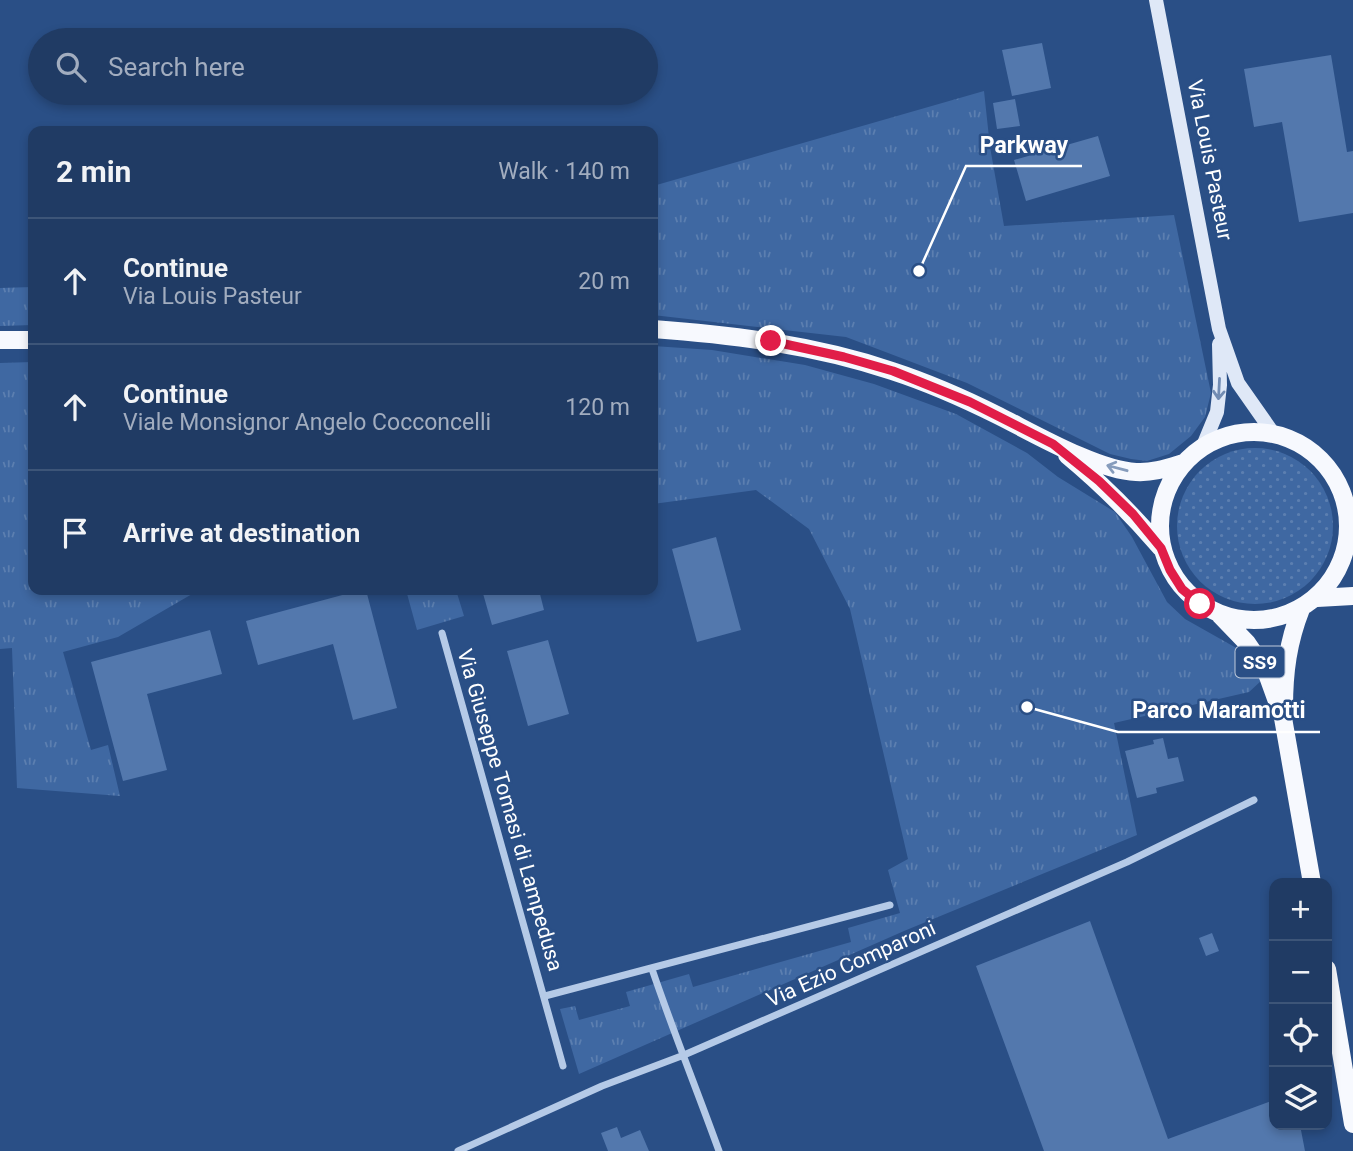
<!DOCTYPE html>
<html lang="en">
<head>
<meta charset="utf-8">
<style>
  body { margin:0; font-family:Roboto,sans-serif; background:#28426a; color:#f1f3f6 }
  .controls { position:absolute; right:21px; bottom:21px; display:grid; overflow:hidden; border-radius:14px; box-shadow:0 4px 10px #0003 }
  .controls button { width:63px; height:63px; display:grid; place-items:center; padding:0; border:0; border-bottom:2px solid #3d5578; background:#203b64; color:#f1f3f6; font:35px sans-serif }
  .stop { position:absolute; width:21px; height:21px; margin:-16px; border:5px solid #e11d48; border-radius:50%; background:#fff }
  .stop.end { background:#e11d48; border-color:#fff; box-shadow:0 2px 7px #0008 }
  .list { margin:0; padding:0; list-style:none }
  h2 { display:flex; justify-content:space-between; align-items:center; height:91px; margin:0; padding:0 28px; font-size:30px }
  h2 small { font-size:23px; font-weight:400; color:#a2adbf }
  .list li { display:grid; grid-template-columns:46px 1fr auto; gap:21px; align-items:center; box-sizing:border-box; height:126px; padding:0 28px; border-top:2px solid #3d5578 }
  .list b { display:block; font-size:26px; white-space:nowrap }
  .list p { margin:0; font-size:23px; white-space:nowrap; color:#a2adbf }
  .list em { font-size:23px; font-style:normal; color:#a2adbf }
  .icon { flex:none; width:38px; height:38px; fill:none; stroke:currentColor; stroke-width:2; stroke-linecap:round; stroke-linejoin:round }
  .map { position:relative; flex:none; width:1353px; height:1151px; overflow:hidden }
  .search { position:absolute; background:#203b64; box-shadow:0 4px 10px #0003; left:28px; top:28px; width:630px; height:77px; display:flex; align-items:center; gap:18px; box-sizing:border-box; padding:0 24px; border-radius:38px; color:#a2adbf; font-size:26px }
  .panel { position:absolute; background:#203b64; box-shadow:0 4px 10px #0003; left:28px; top:126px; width:630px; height:469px; border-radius:14px }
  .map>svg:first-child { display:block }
</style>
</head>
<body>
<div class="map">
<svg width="1353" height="1151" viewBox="0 0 1353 1151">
  <defs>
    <pattern id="grass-dots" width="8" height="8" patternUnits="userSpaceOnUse" patternTransform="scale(1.75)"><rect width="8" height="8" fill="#3f68a2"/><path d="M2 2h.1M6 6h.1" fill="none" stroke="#5c7fb0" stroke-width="1.8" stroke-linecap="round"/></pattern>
    <pattern id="park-tufts" width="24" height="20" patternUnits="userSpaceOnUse" patternTransform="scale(1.75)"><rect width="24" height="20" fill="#3f68a2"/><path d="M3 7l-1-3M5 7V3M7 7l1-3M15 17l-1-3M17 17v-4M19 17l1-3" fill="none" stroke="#5c7fb0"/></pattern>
  </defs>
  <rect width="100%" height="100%" fill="#2a4f86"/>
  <!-- grass -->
  <path fill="url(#grass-dots)" d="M1177 526a78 78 0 1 1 156 0a78 78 0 1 1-156 0Z"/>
  <!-- park -->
  <path fill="url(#park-tufts)" d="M984 91 990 147 1004 226 1174 215 1211 393 1205 417 1191 436 1169 454 1147 461 1131 459 1110 454 967 383 846 337 653 315V186Z
    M33 287V325L0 326V288Z
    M653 346 712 350 805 365 874 384 956 414 1027 453 1058 477 1115 512 1132 537 1167 602 1185 619 1247 654 1262 680 1249 692 1114 723 1137 835 904 931 579 1074 560 1009 575 1006 579 1020 630 1006 626 992 689 974 693 987 851 942 848 928 900 913 888 870 908 859 850 609 809 529 756 490 653 504Z
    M33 362V590H199L118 637 63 652 91 750 108 745 120 796 17 788 12 648 0 649V363Z
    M406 590H456L464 616 417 630Z"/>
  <!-- building -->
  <path fill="#5378ad" d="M1042 43 1051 88 1012 96 1002 50Z
    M1331 55 1347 152 1353 151V213L1299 222 1282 122 1254 127 1244 69Z
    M1015 99 1020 126 997 129 993 103Z
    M1098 136 1110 176 1026 201 1014 160Z
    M716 537 741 630 697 642 672 549Z
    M361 590H366L397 708 353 720 333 644 258 665 246 621Z
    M482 590H539L544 610 492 625Z
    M210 630 222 674 147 694 167 770 123 781 91 662Z
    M548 640 569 714 528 726 507 651Z
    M1163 738 1168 759 1178 757 1184 781 1156 788 1157 793 1137 798 1125 751 1154 744 1153 740Z
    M1090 921 1168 1139 1274 1100V1125H1300L1305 1151H1044L976 966Z
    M1212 933 1219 951 1206 956 1199 938Z
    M617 1127 621 1138 640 1130 649 1151H608L601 1133Z"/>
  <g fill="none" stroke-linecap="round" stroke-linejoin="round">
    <!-- minor -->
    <path stroke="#b5cae7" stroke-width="7" d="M442 633 563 1066
      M652 969C673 1031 697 1090 719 1151
      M545 996 890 905
      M458 1151 602 1086 684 1055 1127 862 1254 800"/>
    <!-- secondary -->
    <path stroke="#dfe8f7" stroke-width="14" d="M1156 0 1219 329 1238 383 1273 433
      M1203 446 1217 412 1220 385 1219 344"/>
    <!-- primary -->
    <path stroke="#f7f9fe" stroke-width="18" d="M653 329C734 335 815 345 892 371 929 383 965 399 999 416 1035 434 1097 470 1136 472 1153 473 1167 468 1183 463
      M0 340H33
      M1160 526a94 94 0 1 1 188 0a94 94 0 1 1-188 0Z
      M1067 455C1102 484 1132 514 1161 548
      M1317 598 1353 596
      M1220 615 1247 643 1266 671 1283 718 1312 883
      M1284 708C1284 672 1288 642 1301 609
      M1327 969 1353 1124"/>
  </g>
  <!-- one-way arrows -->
  <defs><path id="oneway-shaft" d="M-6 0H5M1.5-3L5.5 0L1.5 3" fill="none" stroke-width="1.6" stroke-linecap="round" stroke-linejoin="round" transform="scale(1.75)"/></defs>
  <use stroke="#728cb3" href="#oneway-shaft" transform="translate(1219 389) rotate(93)"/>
  <use stroke="#869cbc" href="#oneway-shaft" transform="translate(1117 468) rotate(-165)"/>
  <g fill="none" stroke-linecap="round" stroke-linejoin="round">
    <!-- route -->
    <path stroke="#e11d48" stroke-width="9" d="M771 341 844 357 893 371 970 402 1053 444 1099 481 1133 514 1161 548 1170 570 1182 589 1200 604"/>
  </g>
  <g text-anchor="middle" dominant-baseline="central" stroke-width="5" stroke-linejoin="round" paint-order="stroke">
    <!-- shield labels -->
    <rect fill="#2a4f86" stroke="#bfcadb" stroke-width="2" x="1235.5" y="646.5" width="49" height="31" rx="5"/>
    <g font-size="19" font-weight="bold" fill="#fff">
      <text x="1260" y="662">SS9</text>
    </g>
    <!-- street labels -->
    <g font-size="21" fill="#fff" stroke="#2a4f86">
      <text transform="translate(1210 160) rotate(79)">Via Louis Pasteur</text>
      <text transform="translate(510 810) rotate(74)">Via Giuseppe Tomasi di Lampedusa</text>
      <text transform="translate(851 964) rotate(-24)">Via Ezio Comparoni</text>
    </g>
  </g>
  <!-- callouts -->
  <path fill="none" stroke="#fff" stroke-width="2.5" d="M919 271L966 166H1082M1027 707L1118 732H1320"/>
  <g fill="#fff" stroke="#2a4f86" stroke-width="2.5">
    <circle cx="919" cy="271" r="7"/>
    <circle cx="1027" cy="707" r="7"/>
  </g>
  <g font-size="23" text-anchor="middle" font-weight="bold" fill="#fff" stroke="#2a4f86" stroke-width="5" stroke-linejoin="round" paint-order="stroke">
    <text x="1024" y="153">Parkway</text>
    <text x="1219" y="718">Parco Maramotti</text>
  </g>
</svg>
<div class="controls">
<button>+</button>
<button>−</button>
<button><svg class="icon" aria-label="locate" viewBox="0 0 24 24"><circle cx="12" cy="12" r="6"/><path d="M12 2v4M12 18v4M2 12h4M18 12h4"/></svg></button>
<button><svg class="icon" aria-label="layers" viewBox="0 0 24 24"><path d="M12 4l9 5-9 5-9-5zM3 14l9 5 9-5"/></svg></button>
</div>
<div class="stop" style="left:1200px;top:604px"></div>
<div class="stop end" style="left:771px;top:341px"></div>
<div class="search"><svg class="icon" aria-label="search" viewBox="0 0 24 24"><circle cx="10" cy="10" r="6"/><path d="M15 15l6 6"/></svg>Search here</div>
<section class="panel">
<h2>2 min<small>Walk · 140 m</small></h2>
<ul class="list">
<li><svg class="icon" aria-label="ahead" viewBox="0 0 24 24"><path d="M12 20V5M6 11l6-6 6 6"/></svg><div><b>Continue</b><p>Via Louis Pasteur</p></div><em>20 m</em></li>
<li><svg class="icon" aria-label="ahead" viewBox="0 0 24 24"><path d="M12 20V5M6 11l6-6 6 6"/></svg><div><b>Continue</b><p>Viale Monsignor Angelo Cocconcelli</p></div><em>120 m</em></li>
<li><svg class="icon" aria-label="arrive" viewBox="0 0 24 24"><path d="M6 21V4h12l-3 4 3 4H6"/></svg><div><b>Arrive at destination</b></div></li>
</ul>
</section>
</div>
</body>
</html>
